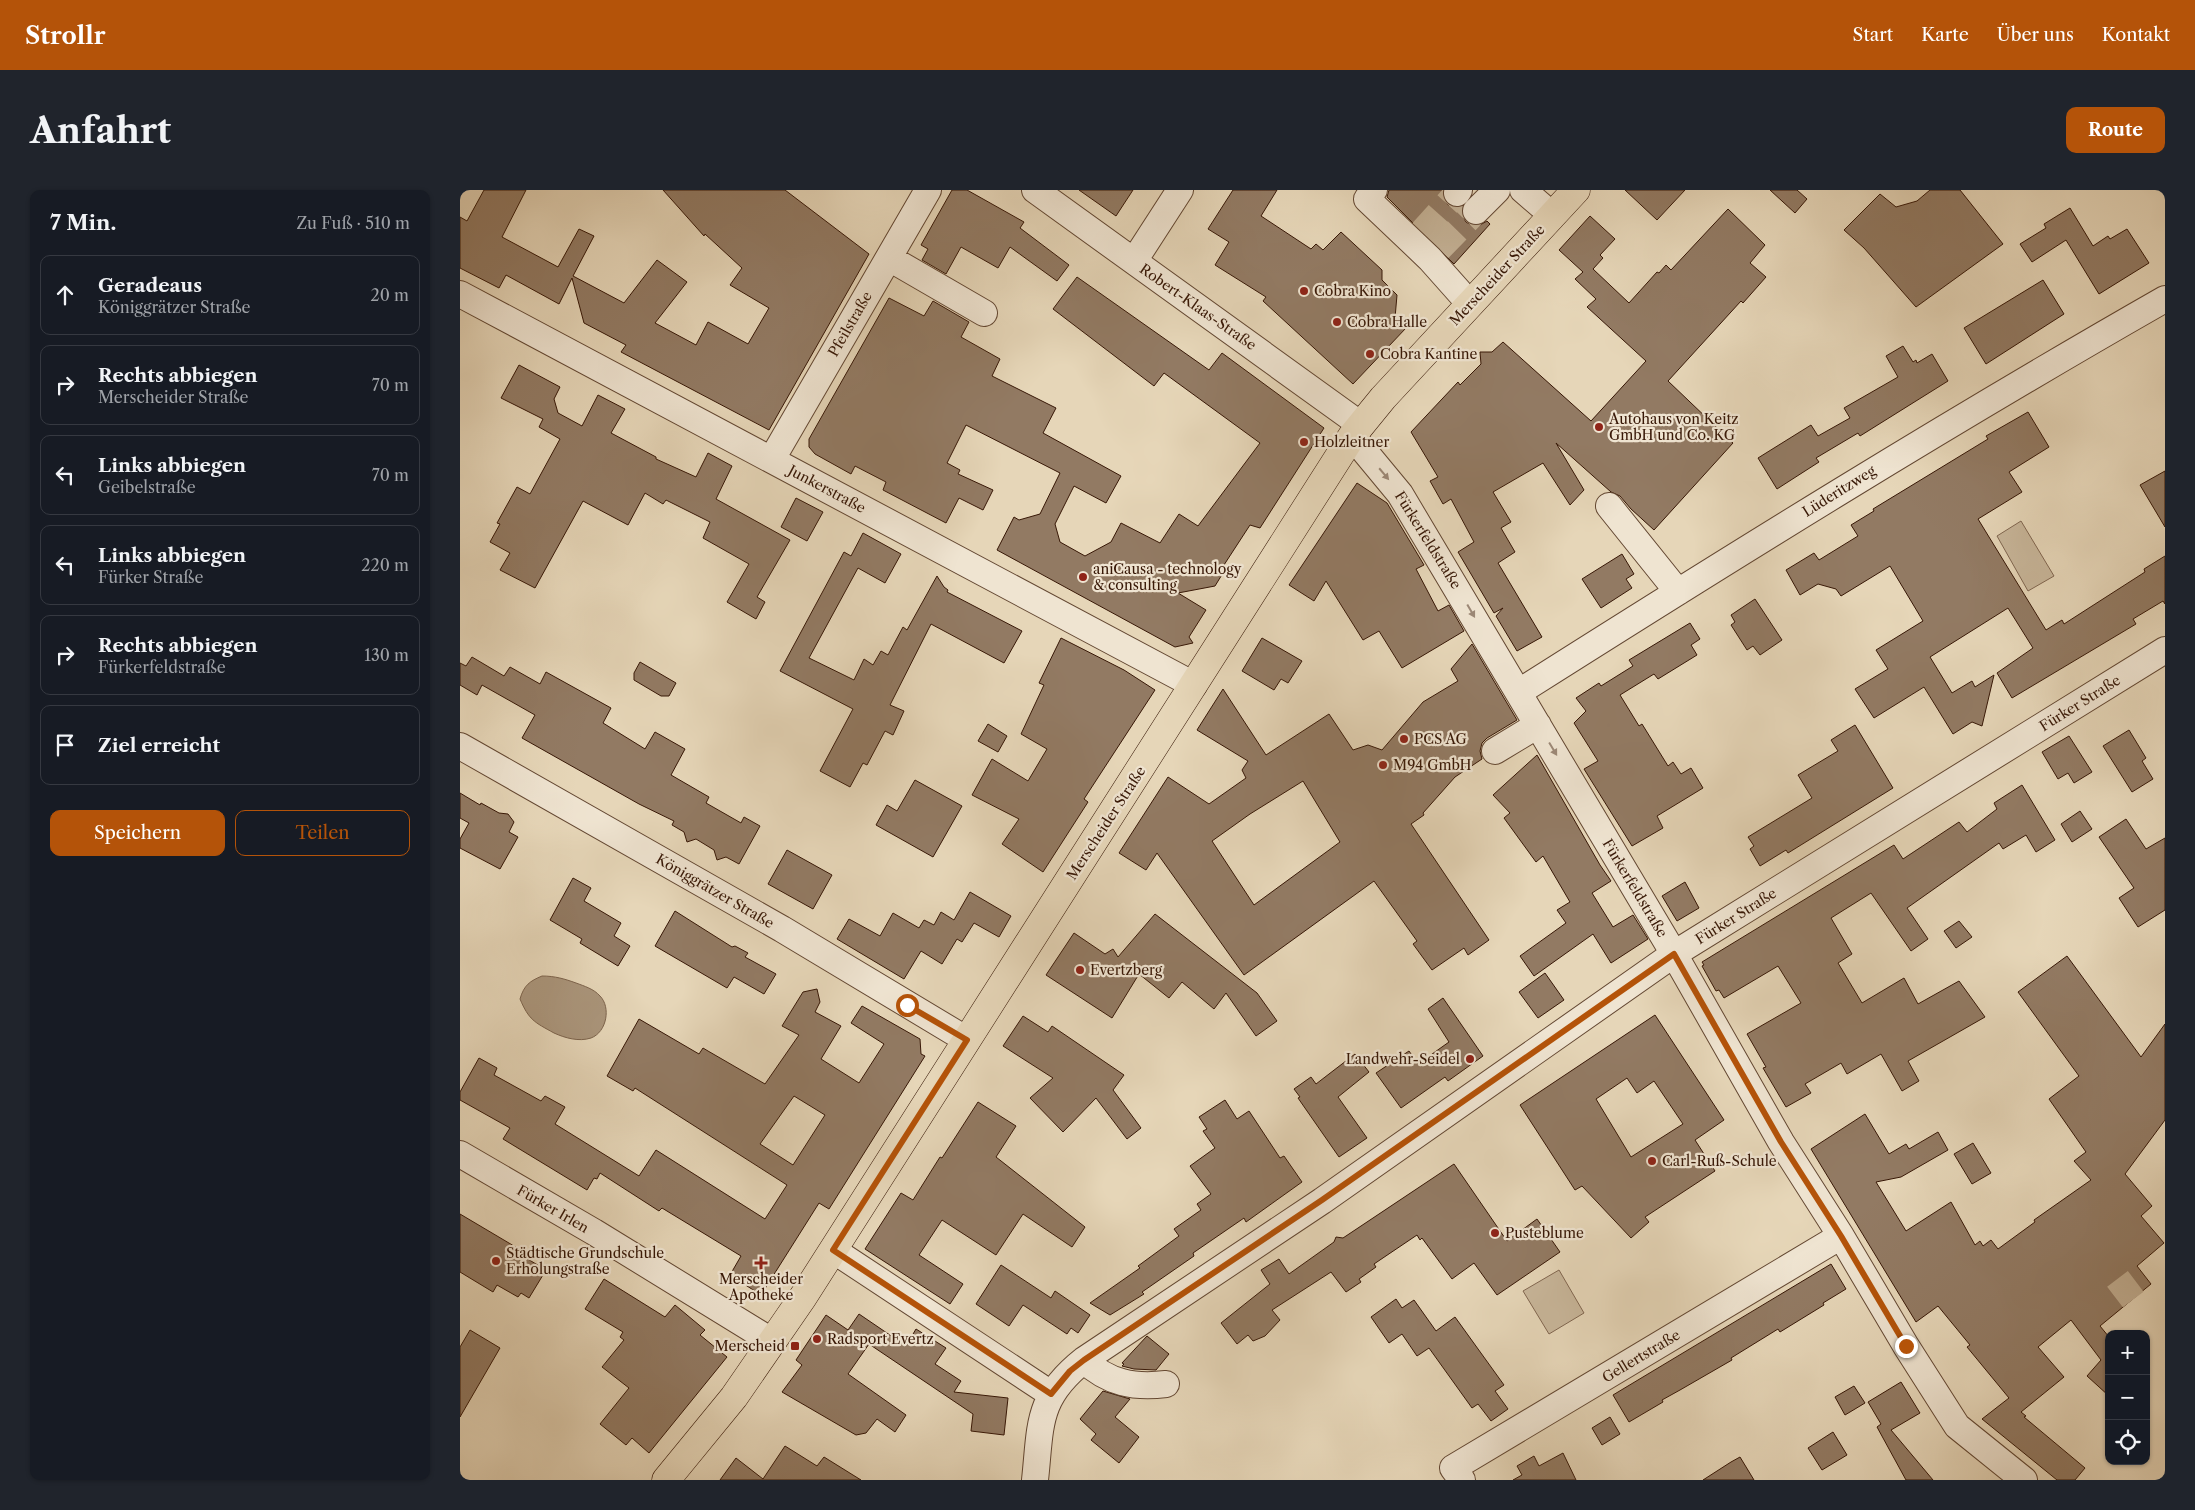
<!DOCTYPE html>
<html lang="de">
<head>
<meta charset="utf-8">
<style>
  body { margin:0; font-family:"Libre Caslon Text",serif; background:#20242c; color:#f1f3f6 }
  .controls { position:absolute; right:15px; bottom:15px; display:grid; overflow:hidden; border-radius:10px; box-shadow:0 1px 4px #0004 }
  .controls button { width:45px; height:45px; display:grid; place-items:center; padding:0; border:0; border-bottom:1px solid #363941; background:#171b24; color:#f1f3f6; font:25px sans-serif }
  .stop { position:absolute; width:15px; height:15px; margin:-11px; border:4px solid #b45309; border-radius:50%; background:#fff }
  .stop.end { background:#b45309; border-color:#fff; box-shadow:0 1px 5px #0008 }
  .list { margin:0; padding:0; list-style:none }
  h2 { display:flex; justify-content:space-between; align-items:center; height:65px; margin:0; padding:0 20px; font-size:21px }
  h2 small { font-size:16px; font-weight:400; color:#9ea1a6 }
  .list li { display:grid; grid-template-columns:32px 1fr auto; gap:15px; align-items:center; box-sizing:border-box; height:80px; margin:0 10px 10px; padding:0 10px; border:1px solid #363941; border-radius:10px }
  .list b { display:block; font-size:19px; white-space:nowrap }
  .list p { margin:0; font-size:16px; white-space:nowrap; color:#9ea1a6 }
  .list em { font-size:16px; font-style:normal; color:#9ea1a6 }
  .actions { display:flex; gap:10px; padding:15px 20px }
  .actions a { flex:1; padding:11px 0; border:1px solid #b45309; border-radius:10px; text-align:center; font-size:18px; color:#b45309 }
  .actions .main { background:#b45309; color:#fff }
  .icon { flex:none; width:28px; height:28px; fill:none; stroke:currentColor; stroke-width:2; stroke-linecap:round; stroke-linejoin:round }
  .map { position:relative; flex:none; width:1705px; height:1290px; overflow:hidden; border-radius:10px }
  header { display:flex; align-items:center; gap:30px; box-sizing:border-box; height:70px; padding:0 25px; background:#b45309; color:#fff }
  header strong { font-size:24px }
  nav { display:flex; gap:28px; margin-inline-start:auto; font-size:18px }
  .intro { display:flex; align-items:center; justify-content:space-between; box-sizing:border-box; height:120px; padding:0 30px }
  h1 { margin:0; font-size:35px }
  .button { padding:12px 22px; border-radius:10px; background:#b45309; color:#fff; font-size:18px; font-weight:700 }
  main { display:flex; gap:30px; padding:0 30px }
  aside { flex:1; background:#171b24; border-radius:10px; box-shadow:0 1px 4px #0004 }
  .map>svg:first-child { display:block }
</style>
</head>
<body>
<header>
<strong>Strollr</strong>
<nav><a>Start</a><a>Karte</a><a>Über uns</a><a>Kontakt</a></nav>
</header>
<div class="intro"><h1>Anfahrt</h1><a class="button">Route</a></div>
<main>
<aside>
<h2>7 Min.<small>Zu Fuß · 510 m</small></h2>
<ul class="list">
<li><svg class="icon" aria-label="ahead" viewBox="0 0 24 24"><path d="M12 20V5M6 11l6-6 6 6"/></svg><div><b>Geradeaus</b><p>Königgrätzer Straße</p></div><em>20 m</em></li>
<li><svg class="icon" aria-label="right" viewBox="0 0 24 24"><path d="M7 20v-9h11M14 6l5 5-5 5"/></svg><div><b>Rechts abbiegen</b><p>Merscheider Straße</p></div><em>70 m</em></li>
<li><svg class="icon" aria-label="left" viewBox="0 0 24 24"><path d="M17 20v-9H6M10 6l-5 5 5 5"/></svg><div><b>Links abbiegen</b><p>Geibelstraße</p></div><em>70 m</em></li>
<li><svg class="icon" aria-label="left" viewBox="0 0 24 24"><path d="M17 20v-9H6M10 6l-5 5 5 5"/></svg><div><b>Links abbiegen</b><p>Fürker Straße</p></div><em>220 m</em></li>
<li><svg class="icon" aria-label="right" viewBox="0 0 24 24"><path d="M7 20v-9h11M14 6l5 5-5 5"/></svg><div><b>Rechts abbiegen</b><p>Fürkerfeldstraße</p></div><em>130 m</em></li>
<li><svg class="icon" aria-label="arrive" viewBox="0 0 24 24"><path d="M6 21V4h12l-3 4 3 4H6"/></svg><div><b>Ziel erreicht</b></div></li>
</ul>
<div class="actions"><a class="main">Speichern</a><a>Teilen</a></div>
</aside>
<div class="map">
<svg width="1705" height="1290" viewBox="0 0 1705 1290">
  <rect width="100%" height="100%" fill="#e6d6b8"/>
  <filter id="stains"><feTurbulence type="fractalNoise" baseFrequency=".004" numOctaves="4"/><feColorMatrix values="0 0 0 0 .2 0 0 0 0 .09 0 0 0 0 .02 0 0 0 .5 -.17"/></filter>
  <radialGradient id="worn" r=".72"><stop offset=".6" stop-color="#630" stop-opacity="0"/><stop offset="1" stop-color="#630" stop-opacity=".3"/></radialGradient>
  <!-- green -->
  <path fill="#c8b69a" stroke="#806650" d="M1561 331 1594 386 1568 401 1537 346Z
    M1099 1080 1124 1123 1089 1144 1063 1101Z"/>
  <!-- water -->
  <path fill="#aa957b" stroke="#7c634c" d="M82 786C95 786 105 789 116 793 124 796 134 799 140 806 151 817 147 842 131 848 119 852 105 848 94 843 74 832 69 830 60 809 64 795 70 791 82 786Z"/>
  <!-- building -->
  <path fill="#927a63" stroke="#371706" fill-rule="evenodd" d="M24 0H66L42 47 98 77 119 39 134 46 113 86 164 113 197 70 227 92 195 133 236 155 248 132 288 154 309 118 270 95 282 78 245 44 244 46 203 0H325L409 64 309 240 161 162 166 155 124 133 112 88 99 114 46 85 39 98 0 78V27L7 31Z
    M492 0H507L564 32 560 38 609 75 597 91 550 57 538 78 501 57 486 84 462 70 468 59 461 55Z
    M619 0H673L656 26Z
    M773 0H817L801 26 851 59 856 54 863 60 881 42 922 80V90L937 105 935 128 946 138 893 194 803 111 806 107 755 75 769 52 748 39Z
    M929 0H983V9L988 15 996 18 1002 17V25L1006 32 1013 36 1020 35 1027 31 1030 34 994 74 927 7Z
    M1165 0H1225L1197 30Z
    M1310 0H1337L1347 9 1335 23Z
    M1470 0H1500L1543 54 1456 117 1404 58 1384 40 1420 4 1436 17 1457 11Z
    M1610 18 1633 56 1648 46 1650 49 1667 39 1689 73 1639 104 1606 50 1572 72 1560 54 1586 38 1584 34Z
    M1268 19 1305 55 1290 73 1306 87 1283 113 1281 111 1208 191 1273 253 1194 340 1171 319 1160 306 1151 302 1096 253 1124 300 1110 315 1083 273 1033 302 1051 332 1041 338 1055 362 1038 373 1082 447 1057 461 1036 426 1043 418 1034 423 998 362 1014 352 991 309 983 314 970 291 978 287 951 242 998 192 1000 195 1021 174 1020 162H1032L1043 152 1131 231 1186 171 1127 117 1136 109 1115 89 1123 82 1099 60 1130 26 1155 49 1140 65 1143 68 1133 79 1169 113 1197 82 1199 83 1206 75 1211 80Z
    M617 87 749 180 762 163 864 238 800 338 790 335 762 378 763 383 755 396 718 403 746 420 729 447 733 453 715 457 537 360 554 327 559 330 580 324 600 283 506 235 487 273 500 280 498 284 533 300 523 320 499 308 486 333 423 300 426 292 395 276 391 284 355 264 349 257V249L429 108 464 126 473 111 509 132 501 147 540 169 532 186 596 218 583 243 661 286 646 313 614 296 595 334 600 352 625 366 651 352 661 333 700 353 719 324 738 336 800 253 704 183 694 196 593 119Z
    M1583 90 1604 124 1526 174 1504 138Z
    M1443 156 1453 172 1456 170 1457 173 1472 164 1488 191 1400 246 1398 243 1356 268 1359 272 1317 299 1298 268 1351 235 1358 246 1390 228 1384 218 1438 187 1426 166Z
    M59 175 100 197 94 209 98 223 122 236 138 205 165 219 151 243 196 267V269L236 287 248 263 272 276 256 309 330 350 297 407 305 412 296 429 267 412 289 374 243 348 250 332 206 310 203 314 185 303 168 335 123 311 75 398 40 380 50 363 30 352 40 334 37 333 57 297 70 304 100 249 79 237 83 229 41 208Z
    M1568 222 1589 257 1549 282 1562 302 1518 329 1586 440 1602 430 1604 434 1685 382 1684 379 1705 366V414L1703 411 1673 429 1676 434 1552 508 1537 483 1573 458 1548 418 1470 467 1492 503 1512 491 1515 497 1534 485 1522 536 1512 532 1493 544 1464 497 1414 528 1395 499 1428 479 1416 460 1463 431 1430 376 1381 406 1376 399 1358 394 1340 405 1326 380 1354 363 1359 370 1398 346 1391 335 1414 321 1413 319 1528 249 1526 246Z
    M1705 281V337L1680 295Z
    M897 293 927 313 964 375 956 379 978 421 989 415 1004 441 942 478 919 441 903 450 866 391 854 411 829 395Z
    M336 308 363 322 347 351 321 337Z
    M403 343 441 364 425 393 398 378 349 468 394 490 404 469 413 475 421 461 428 465 443 437 447 440 477 386 484 397 488 400 487 402 562 441 544 473 471 434 430 515 444 521 433 545 425 541 407 575 403 573 390 597 360 581 393 519 320 481 384 362 391 366Z
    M1162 364 1174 384 1166 389 1172 398 1141 418 1122 389Z
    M1295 409 1322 450 1300 465 1293 456 1287 460 1271 435 1275 432 1271 425Z
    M1230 433 1240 449 1231 455 1237 465 1198 489 1194 484 1160 505 1179 536 1182 534 1208 576 1213 572 1221 584 1231 578 1243 598 1197 626 1203 638 1172 656 1124 579 1138 571 1114 533 1126 521 1116 508 1139 493 1141 496 1173 476 1169 470Z
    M601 448 664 480 695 500 624 609 628 612 583 682 542 654 559 629 512 605 532 569 568 591 587 559 561 544 584 495 579 493Z
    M802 448 842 471 828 493 821 489 814 500 782 481Z
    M1012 454 1057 530 1027 548 1022 553 1020 561 1022 569 995 587 963 623 964 625 951 634 1029 750 1008 765 1004 758 972 780 953 754 957 751 914 691 784 785 697 663 686 680 659 663 708 587 749 614 786 588 782 580 788 571 737 540 763 499 806 565 869 524 893 560 908 555 922 560 963 512 998 491 991 479ZM843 591 880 652 794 715 752 651 790 624Z
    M12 467 44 486 50 477 80 494 86 482 151 518 143 533 185 559 195 542 225 559 211 585 249 607 246 613 281 633 284 627 300 636 279 674 266 667 257 670 254 660 236 649 227 652 224 642 212 635 214 631 179 614 62 548 75 525 22 495 17 505 0 495V473L6 476Z
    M180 472 216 493 209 506H201L174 490V483Z
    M528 534 547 546 538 562 518 551Z
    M1395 535 1433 598 1328 663 1326 660 1300 676 1290 659 1294 656 1288 647 1352 608 1338 585 1378 561 1371 550Z
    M1669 540 1686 568 1682 571 1693 589 1672 602 1643 556Z
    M1609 546 1632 582 1614 593 1608 583 1598 589 1582 562Z
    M1077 565 1140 675 1151 691 1132 703 1153 737 1173 725 1188 749 1151 773 1133 744 1074 786 1060 766 1106 733 1097 720 1110 712 1083 666 1076 672 1044 628 1050 623 1033 605Z
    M455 590 502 616 473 667 416 635 427 615 437 621Z
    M1562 595 1595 650 1576 662 1566 645 1543 659 1539 653 1447 718 1468 749 1451 761 1411 703 1371 728 1392 764 1378 773 1402 813 1444 788 1458 814 1499 791 1525 827 1448 871 1459 891 1442 901 1421 864 1387 884 1381 873 1345 894 1351 903 1326 917 1303 878 1306 877 1287 844 1341 813 1318 776 1264 808 1259 800 1256 801 1242 776 1244 775 1242 772 1434 655 1443 669 1499 632 1507 642 1537 619 1534 613Z
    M0 603 20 615 21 613 39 623 48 624 54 632 49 642 58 647 40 679 0 658V649L9 633 0 628Z
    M1620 621 1632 639 1612 652 1601 634Z
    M1666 629 1686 659 1705 648V720L1678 737 1659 708 1674 698 1639 647Z
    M327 660 372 685 353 719 308 694Z
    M113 688 131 698 124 711 161 733 154 746 170 756 158 776 120 753 122 749 90 730Z
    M1225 692 1239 718 1217 731 1202 706Z
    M510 702 551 726 539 747 514 733 502 752 497 749 482 774 461 761 444 789 377 749 389 729 420 746 433 723 459 738 464 730 474 735 481 722 494 730Z
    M215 721 272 757 275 756 288 763 285 767 316 784 304 804 274 787 267 798 195 756Z
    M695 724 797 803 817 831 796 846 766 803 754 819 722 792 709 808 679 784 652 828 586 785 614 743 645 764 653 759 658 767Z
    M1499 731 1512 747 1496 758 1484 741Z
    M1607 766 1681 867 1705 834V930L1665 984 1692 1016 1681 1026 1704 1053 1677 1076 1691 1094 1640 1136 1649 1147V1206L1627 1186 1641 1170 1611 1130 1578 1157 1604 1187 1561 1222 1566 1226 1564 1227 1625 1278 1615 1290H1597L1522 1229 1549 1208 1507 1157 1510 1155 1478 1116 1456 1132 1351 959 1405 924 1429 964 1446 954 1449 959 1478 942 1488 960 1441 987 1416 992 1446 1041 1491 1012 1515 1055 1520 1051 1523 1056 1531 1050 1538 1059 1575 1032 1574 1030 1631 990 1614 971 1626 962 1589 909 1619 886 1558 802Z
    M1085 783 1104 810 1078 828 1059 802Z
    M357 799 360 812 355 822 381 836 361 869 399 893 424 854 391 833 402 816 460 849 461 864 465 866 369 1019 359 1013 301 1105 270 1085 281 1066 202 1018 199 1021 140 983 137 989 134 988 127 1000 43 949 50 938 0 910V902L19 868 37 878 34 885 81 911 85 906 105 917 95 934 179 986 196 960 305 1029 327 995 175 898 173 901 147 886 179 829 239 864 243 858 248 861 305 894 339 845 322 836 343 802ZM334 906 365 925 333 975 300 954Z
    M983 808 1023 866 988 891 985 887 941 918 916 883 949 861 958 874 989 852 968 819Z
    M1195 825 1264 930 1235 950 1255 981 1185 1027 1189 1032 1171 1048 1122 996 1115 1000 1060 915ZM1167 888 1177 903 1194 891 1223 934 1171 967 1136 909Z
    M563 826 588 842 592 836 664 885 653 900 681 938 667 949 636 908 603 942 570 908 593 888 543 856Z
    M895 864 909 882 878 907 907 948 879 967 838 908 840 907 834 899 851 887 856 894Z
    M765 910 777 929 789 921 820 968 824 966 842 992 786 1032 784 1028 733 1063 734 1066 682 1102 684 1104 650 1125 630 1113 680 1078 678 1076 719 1046 714 1039 741 1020 737 1014 751 1004 730 976 755 958 743 941 747 939 739 927Z
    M518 912 556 936 536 967 625 1037 612 1057 563 1024 536 1065 482 1030 459 1065 503 1094 490 1114 405 1059 441 1003 453 1010 480 967 482 968Z
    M1513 953 1531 983 1512 994 1494 964Z
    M994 974 1047 1051 1077 1029 1100 1062 1037 1105 1014 1073 992 1089 962 1048 960 1050 957 1045 914 1074 916 1077 899 1089 901 1092 886 1102 871 1082 812 1120 820 1130 805 1146 793 1151 788 1145 777 1154 761 1133 810 1094 801 1080 819 1069 829 1084 874 1052 876 1047 883 1048Z
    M0 1024 59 1059 56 1062 86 1080 69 1108 61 1103 58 1107 37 1095 33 1102 0 1082Z
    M1371 1074 1386 1099 1363 1113 1364 1115 1320 1142 1318 1139 1271 1168 1272 1170 1220 1200 1202 1210 1203 1212 1169 1232 1153 1205Z
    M541 1075 591 1108 595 1101 630 1125 618 1143 611 1138 607 1144 563 1115 549 1136 516 1114Z
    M144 1089 205 1127 215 1115 245 1140 240 1145 267 1167 189 1263 172 1248 166 1255 140 1234 169 1198 142 1177 164 1150 160 1147 163 1142 125 1119Z
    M936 1109 942 1118 954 1110 976 1141 995 1127 1044 1195 1035 1201 1048 1219 1031 1231 1018 1214 1012 1218 969 1158 957 1166 942 1144 929 1153 911 1127Z
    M399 1124 446 1156 456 1139 486 1158 475 1174 501 1191 494 1202 548 1208 544 1245 511 1241 513 1224 409 1154 388 1184 446 1225 435 1242 417 1229 406 1243 396 1245 322 1202 342 1175 336 1170 366 1125 388 1140Z
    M10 1140 40 1158 0 1227V1157Z
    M687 1146 709 1164 696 1180 674 1179 662 1176 664 1174 662 1173Z
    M1441 1192 1460 1223 1431 1240 1473 1290H1446L1417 1237 1421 1234 1408 1212Z
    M1394 1196 1405 1213 1385 1225 1375 1207Z
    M643 1201 670 1209 655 1227 679 1247 659 1273 631 1250 636 1244 620 1229Z
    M1150 1227 1160 1244 1142 1255 1132 1238Z
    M1373 1242 1387 1265 1362 1280 1348 1258Z
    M325 1256 357 1276 364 1267 401 1290H260L276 1268 303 1289Z
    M1103 1263 1116 1290H1053L1062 1285 1057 1276 1074 1266 1079 1276Z
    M1280 1267 1294 1290H1243L1271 1272Z"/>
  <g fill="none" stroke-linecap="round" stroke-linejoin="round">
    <!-- minor-tunnel -->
    <path stroke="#c3b094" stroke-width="26" stroke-dasharray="26 13" stroke-linecap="butt" d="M961 43 997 3
      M979 59 1016 21
      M1655 1107 1684 1085"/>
    <defs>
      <path id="minor" d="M575 0 901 235
        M914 0 907 9 970 69 1010 114
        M1063 0 1092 25
        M997 3 999 0
        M1016 21 1037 0
        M429 68 524 123
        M674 71 720 0
        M0 104 734 495
        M892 246 940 304 1214 764 1321 952 1381 1046 1446 1156 1497 1236 1564 1290
        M312 269 468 0
        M1149 316 1218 402
        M1059 502C1272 367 1486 234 1705 109
        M0 556 322 739 507 850
        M1035 561 1078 535
        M0 964 134 1042 313 1152
        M373 1060 591 1204
        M624 1170C648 1193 674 1198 706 1194
        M575 1290C581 1235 576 1208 624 1170L862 1011 1214 764 1705 460
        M1002 1290 993 1278 1381 1046"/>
      <path id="major" d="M206 1290 274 1207 343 1107 892 246 923 208 1116 0"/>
    </defs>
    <!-- minor casing -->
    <use href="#minor" stroke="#634732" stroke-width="28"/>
    <!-- major casing -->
    <use href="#major" stroke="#371706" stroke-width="29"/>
    <!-- minor -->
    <use href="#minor" stroke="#efe4d1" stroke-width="26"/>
    <!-- major -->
    <use href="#major" stroke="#e6d6b8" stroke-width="28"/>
  </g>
  <!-- one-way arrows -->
  <defs><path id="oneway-solid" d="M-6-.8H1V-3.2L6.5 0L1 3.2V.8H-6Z" transform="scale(1.25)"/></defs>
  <g fill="#9c8876">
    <use href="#oneway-solid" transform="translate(924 284) rotate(50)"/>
    <use href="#oneway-solid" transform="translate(1011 421) rotate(60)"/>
    <use href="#oneway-solid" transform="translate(1093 559) rotate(59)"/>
  </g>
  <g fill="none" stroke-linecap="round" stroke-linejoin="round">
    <!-- route -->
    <path stroke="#b45309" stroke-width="6" d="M447 815 507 850 373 1060 591 1204 610 1181 624 1170 862 1010 1214 764 1321 952 1381 1046 1446 1156"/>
  </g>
  <!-- markers -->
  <g fill="#8f2418" stroke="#efe4d1" stroke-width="2">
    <circle cx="844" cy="101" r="5"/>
    <circle cx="877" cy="132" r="5"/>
    <circle cx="910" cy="164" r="5"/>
    <circle cx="1139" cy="237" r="5"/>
    <circle cx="844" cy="252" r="5"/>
    <circle cx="623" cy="387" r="5"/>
    <circle cx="944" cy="549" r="5"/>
    <circle cx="923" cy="575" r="5"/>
    <circle cx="620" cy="780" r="5"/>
    <circle cx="1010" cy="869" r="5"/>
    <circle cx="1192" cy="971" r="5"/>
    <circle cx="1035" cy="1043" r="5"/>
    <circle cx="36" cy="1071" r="5"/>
    <path d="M298.5 1065.5h5v5h5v5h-5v5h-5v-5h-5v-5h5z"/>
    <circle cx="357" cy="1149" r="5"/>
    <rect x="330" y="1151" width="10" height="10" rx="2.5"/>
  </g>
  <g text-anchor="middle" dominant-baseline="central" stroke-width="4.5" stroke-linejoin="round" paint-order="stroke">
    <!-- street labels -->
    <g font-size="14" fill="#371706" stroke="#efe4d1">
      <text transform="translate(1037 85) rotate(-47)">Merscheider Straße</text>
      <text transform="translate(738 117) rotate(35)">Robert-Klaas-Straße</text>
      <text transform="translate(390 134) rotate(-60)">Pfeilstraße</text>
      <text transform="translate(367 299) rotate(28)">Junkerstraße</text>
      <text transform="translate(1379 301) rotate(-32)">Lüderitzweg</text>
      <text transform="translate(968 350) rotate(58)">Fürkerfeldstraße</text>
      <text transform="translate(1620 513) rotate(-32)">Fürker Straße</text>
      <text transform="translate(646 633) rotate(-57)">Merscheider Straße</text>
      <text transform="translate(1175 698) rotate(59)">Fürkerfeldstraße</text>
      <text transform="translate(255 701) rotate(30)">Königgrätzer Straße</text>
      <text transform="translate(1276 726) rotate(-32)">Fürker Straße</text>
      <text transform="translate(93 1019) rotate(30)">Fürker Irlen</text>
      <text transform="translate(1181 1166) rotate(-31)">Gellertstraße</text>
    </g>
    <!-- poi labels -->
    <g font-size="14" fill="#371706" stroke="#efe4d1" text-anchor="start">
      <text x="854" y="101">Cobra Kino</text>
      <text x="887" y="132">Cobra Halle</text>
      <text x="920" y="164">Cobra Kantine</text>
      <text x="1149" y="229">Autohaus von Keitz<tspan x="1149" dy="16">GmbH und Co. KG</tspan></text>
      <text x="854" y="252">Holzleitner</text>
      <text x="633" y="379">aniCausa - technology<tspan x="633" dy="16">&amp; consulting</tspan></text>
      <text x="954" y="549">PCS AG</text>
      <text x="933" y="575">M94 GmbH</text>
      <text x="630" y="780">Evertzberg</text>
      <text x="1000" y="869" text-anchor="end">Landwehr-Seidel</text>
      <text x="1202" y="971">Carl-Ruß-Schule</text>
      <text x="1045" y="1043">Pusteblume</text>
      <text x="46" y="1063">Städtische Grundschule<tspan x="46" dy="16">Erholungstraße</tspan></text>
      <text x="301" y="1089" text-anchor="middle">Merscheider<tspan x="301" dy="16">Apotheke</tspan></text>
      <text x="367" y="1149">Radsport Evertz</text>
      <text x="325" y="1156" text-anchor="end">Merscheid</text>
    </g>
  </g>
  <rect width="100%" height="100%" filter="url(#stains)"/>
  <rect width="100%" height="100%" fill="url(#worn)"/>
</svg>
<div class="controls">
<button>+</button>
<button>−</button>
<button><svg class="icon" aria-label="locate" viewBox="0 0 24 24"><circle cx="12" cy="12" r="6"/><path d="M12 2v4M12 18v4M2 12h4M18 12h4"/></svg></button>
</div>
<div class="stop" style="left:447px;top:815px"></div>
<div class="stop end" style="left:1446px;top:1156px"></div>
</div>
</main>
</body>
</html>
